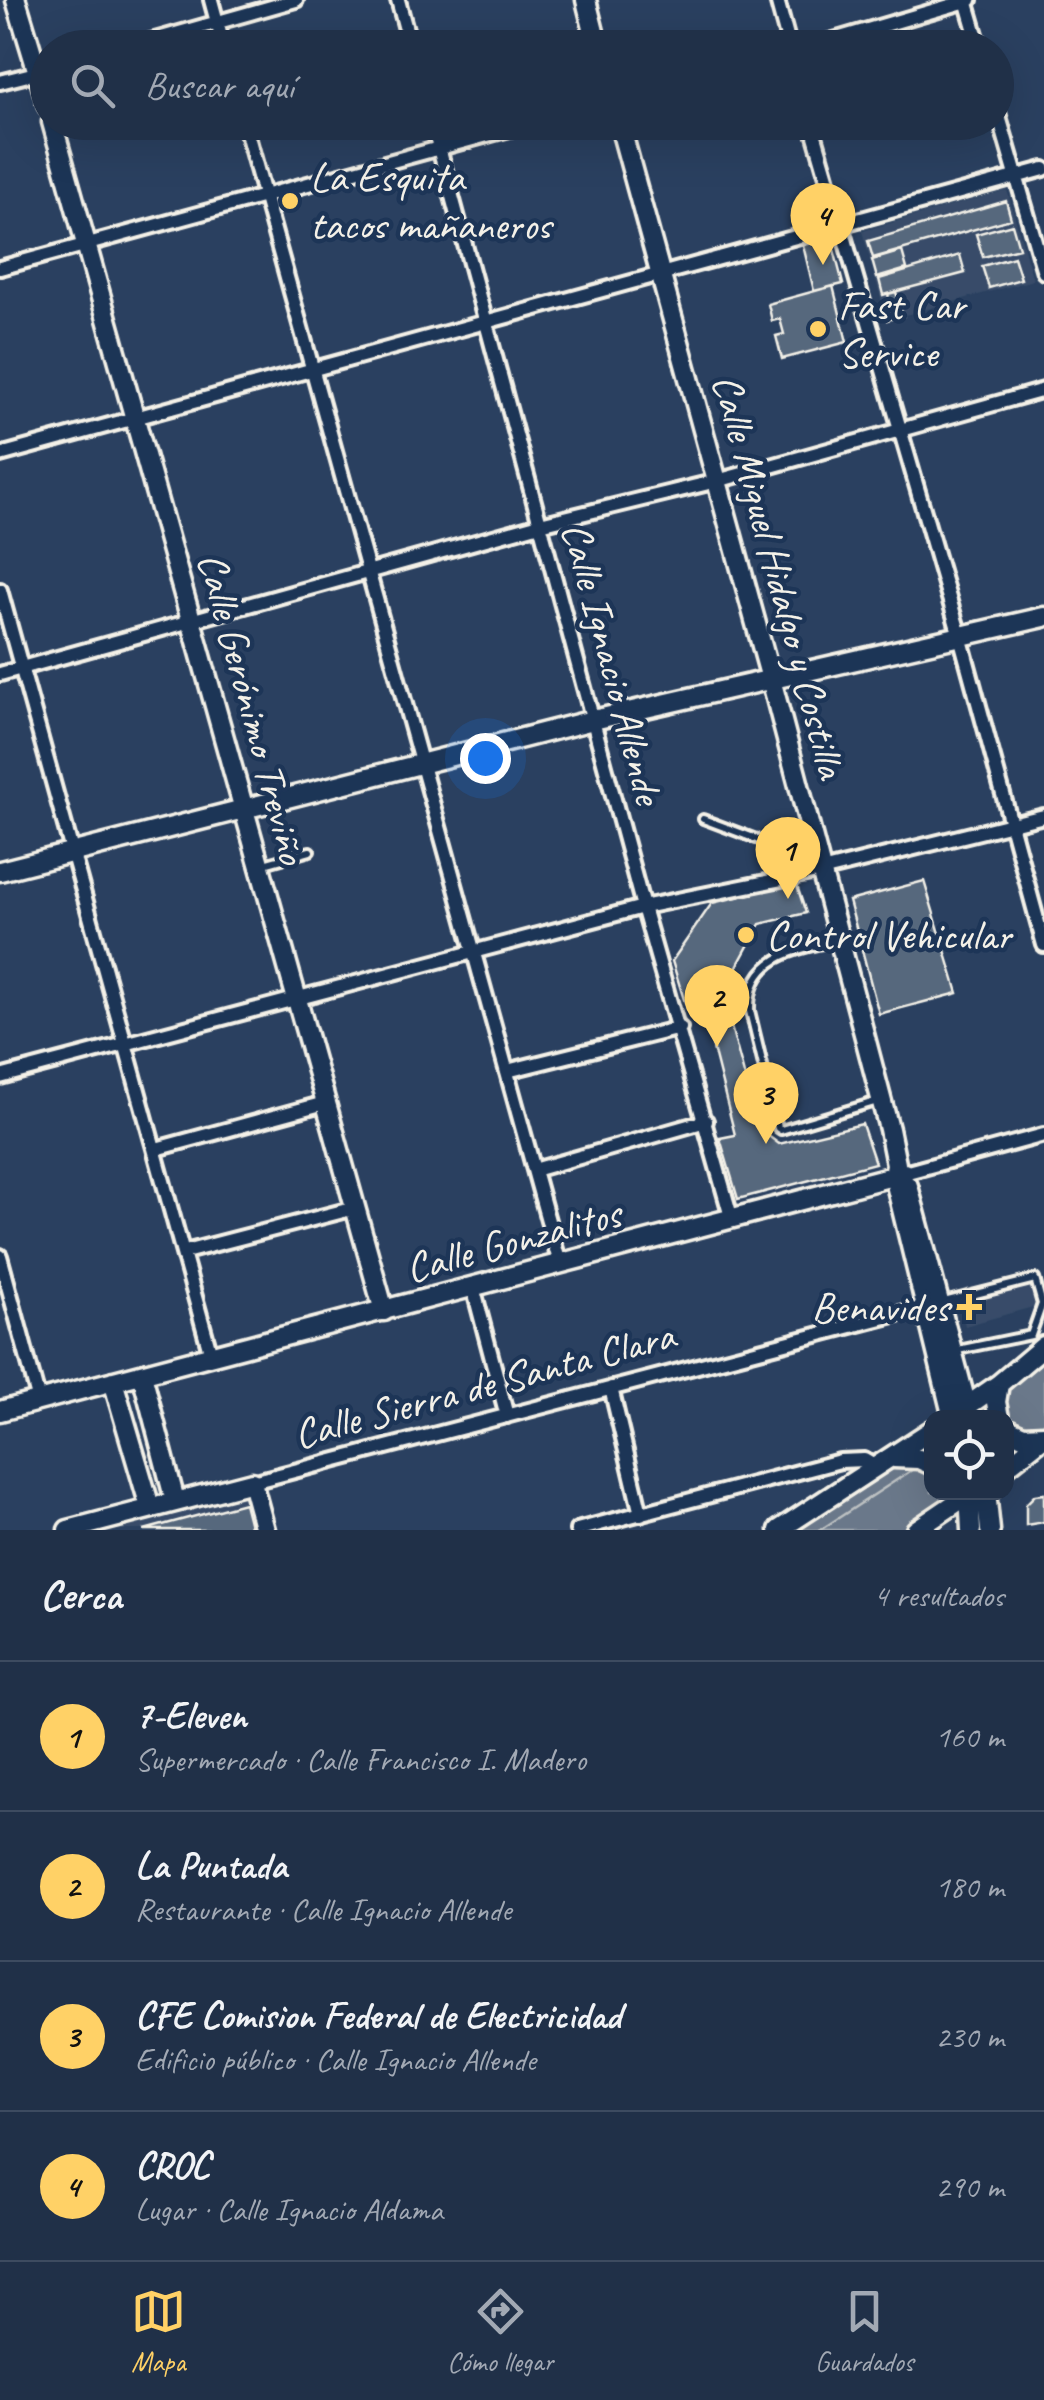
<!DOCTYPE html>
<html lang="es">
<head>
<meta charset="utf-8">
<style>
  body { margin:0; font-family:Caveat,sans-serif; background:#28384f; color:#f1f3f6 }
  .controls { position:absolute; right:30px; bottom:30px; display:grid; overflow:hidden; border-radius:20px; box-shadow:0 10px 40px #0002 }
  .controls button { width:90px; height:90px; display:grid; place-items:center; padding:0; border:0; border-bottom:2px solid #3d4b60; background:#203048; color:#f1f3f6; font:50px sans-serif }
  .you { position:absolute; left:485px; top:758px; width:35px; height:35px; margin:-25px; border:8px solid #fff; border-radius:50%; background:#1a73e8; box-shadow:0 0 0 15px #1a73e833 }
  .badge { display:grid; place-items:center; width:65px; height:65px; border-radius:50%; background:#ffd166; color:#111; font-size:32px; font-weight:700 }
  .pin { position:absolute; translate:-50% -82px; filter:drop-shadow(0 2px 5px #0008) }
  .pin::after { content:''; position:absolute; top:52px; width:35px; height:30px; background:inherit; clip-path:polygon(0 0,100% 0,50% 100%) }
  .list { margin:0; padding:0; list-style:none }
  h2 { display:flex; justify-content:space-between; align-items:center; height:130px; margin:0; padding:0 40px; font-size:42px }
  h2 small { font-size:32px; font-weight:400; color:#a2a9b4 }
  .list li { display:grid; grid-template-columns:65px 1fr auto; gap:30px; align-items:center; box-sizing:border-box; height:150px; padding:0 40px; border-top:2px solid #3d4b60 }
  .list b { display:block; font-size:38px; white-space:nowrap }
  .list p { margin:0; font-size:32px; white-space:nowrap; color:#a2a9b4 }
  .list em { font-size:32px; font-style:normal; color:#a2a9b4 }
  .icon { flex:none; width:55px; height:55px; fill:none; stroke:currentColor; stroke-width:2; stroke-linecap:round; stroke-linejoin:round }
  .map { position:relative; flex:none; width:1044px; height:1530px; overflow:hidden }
  .search { position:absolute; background:#203048; box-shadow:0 10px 40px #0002; left:30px; right:30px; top:30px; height:110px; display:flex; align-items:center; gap:25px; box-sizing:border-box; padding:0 35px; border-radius:55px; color:#a2a9b4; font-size:38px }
  .sheet { height:730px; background:#203048 }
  nav { display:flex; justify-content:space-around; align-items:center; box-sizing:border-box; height:140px; border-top:2px solid #3d4b60; background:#203048; font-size:28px; color:#a2a9b4 }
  nav a { display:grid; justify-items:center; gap:5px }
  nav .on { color:#ffd166 }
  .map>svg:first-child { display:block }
</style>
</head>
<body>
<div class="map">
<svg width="1044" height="1530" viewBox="0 0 1044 1530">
  <rect width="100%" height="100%" fill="#2a4060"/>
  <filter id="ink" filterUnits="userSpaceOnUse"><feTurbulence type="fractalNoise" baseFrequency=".01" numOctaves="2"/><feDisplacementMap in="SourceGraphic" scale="20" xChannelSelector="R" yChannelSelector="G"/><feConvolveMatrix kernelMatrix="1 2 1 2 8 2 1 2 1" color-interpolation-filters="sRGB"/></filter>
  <g filter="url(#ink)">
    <!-- built -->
    <path fill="#374c69" d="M1007 190 1033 280 887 320 862 231Z
      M1032 1279 1040 1305 965 1326 958 1298Z
      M250 1494 259 1530H106Z"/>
    <!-- water -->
    <path fill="#6a788a" stroke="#a1a8b0" stroke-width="2.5" d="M1044 1346V1437L1007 1461 1006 1418H950Z
      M931 1430 932 1492 963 1493 916 1530H779Z"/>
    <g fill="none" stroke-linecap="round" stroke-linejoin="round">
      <!-- shore -->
      <path stroke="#bdc1c2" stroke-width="2.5" d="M820 1530 912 1470"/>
    </g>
    <!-- building -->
    <path fill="#56677d" stroke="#f4f1e8" stroke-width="2.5" d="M1006 201 1011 219 873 258 868 241Z
      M1012 224 1019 248 983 257 976 234Z
      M831 238 843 284 814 291 803 245Z
      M902 251 907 269 877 278 872 260Z
      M960 255 965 273 883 295 879 279Z
      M1014 257 1021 279 989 288 982 266Z
      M833 286 847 342 782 359 776 336 784 334 780 319 772 321 768 304Z
      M896 292 903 316 887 320 885 311 892 309 888 294Z
      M924 881 958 993 879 1014 849 901Z
      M796 883 806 913 760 924 722 994 759 1129 779 1144 862 1124 875 1163 738 1199 720 1138 735 1135 702 1005 687 1009 672 961 712 903Z
      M1044 1494V1522L1026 1525V1504L1035 1495Z
      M244 1503 251 1530H144Z"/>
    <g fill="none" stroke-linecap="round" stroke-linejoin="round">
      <defs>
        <path id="service" d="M703 819 791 852 816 855
          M264 864 310 851
          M838 941C796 949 748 957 750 1011L778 1128 781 1130 878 1101
          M944 1302 1035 1279 1042 1304 1031 1335
          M953 1351 1031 1335"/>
        <path id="minor" d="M211 0 224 48
          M398 0 411 48
          M777 0 790 48
          M966 0 980 48
          M126 48 296 0
          M806 48 970 0
          M0 82 48 70
          M996 106 1044 272
          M244 122 560 1264
          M432 122 643 907 732 1220
          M811 122 960 636 1044 945
          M0 268 535 122
          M0 455 1044 169
          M0 590 211 1355
          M0 674 540 524 717 481 1044 390
          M507 1071 680 1028
          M0 1077 643 907 821 871 1044 816
          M156 1149 325 1103
          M534 1170 706 1121
          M904 1173 1044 1135
          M185 1252 355 1208
          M0 1256 39 1401
          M473 1287 507 1416
          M611 1388 641 1514
          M252 1482 932 1305
          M577 1530 840 1461 864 1460 876 1467"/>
        <path id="tertiary" d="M16 0 48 106
          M586 0 598 48
          M52 122 384 1311
          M619 122 771 679 889 1129 896 1164 894 1176 953 1418
          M0 871 593 720 1044 617
          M908 1186 970 1418
          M142 1374 175 1501
          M113 1381 150 1507
          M0 1411 904 1173
          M969 1492 971 1530
          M986 1492 990 1530
          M68 1530 252 1482 265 1530"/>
        <path id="secondary" d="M999 1384 996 1402 999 1418
          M950 1418 999 1384 1044 1346
          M1006 1428 1023 1436 1044 1435
          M894 1458 919 1459 932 1465
          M1006 1467 1044 1437
          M779 1530 932 1430
          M916 1530 972 1492"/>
      </defs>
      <!-- service casing -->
      <use href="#service" stroke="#f4f1e8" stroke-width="14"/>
      <!-- minor casing -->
      <use href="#minor" stroke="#f4f1e8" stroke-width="20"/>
      <!-- tertiary casing -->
      <use href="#tertiary" stroke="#f4f1e8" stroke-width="25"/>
      <!-- secondary casing -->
      <use href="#secondary" stroke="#f4f1e8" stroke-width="25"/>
      <!-- service -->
      <use href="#service" stroke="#1d3557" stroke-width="6"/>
      <!-- minor -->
      <use href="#minor" stroke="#1d3557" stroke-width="12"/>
      <!-- tertiary -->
      <use href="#tertiary" stroke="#1d3557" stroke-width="18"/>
      <!-- secondary -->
      <use href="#secondary" stroke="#1d3557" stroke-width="18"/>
    </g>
  </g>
  <!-- markers -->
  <g fill="#ffd166" stroke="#1d3557" stroke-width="4">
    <circle cx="290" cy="201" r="10"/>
    <circle cx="818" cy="329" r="10"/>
    <circle cx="746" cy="935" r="10"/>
    <path d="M964 1292h10v10h10v10h-10v10h-10v-10h-10v-10h10z"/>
  </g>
  <g text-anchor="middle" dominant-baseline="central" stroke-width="9" stroke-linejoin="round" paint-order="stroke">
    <!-- poi labels -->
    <g font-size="42" fill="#f4f1e8" stroke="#1d3557" text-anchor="start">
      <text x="310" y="177">La Esquita<tspan x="310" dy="48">tacos mañaneros</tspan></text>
      <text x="838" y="305">Fast Car<tspan x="838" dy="48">Service</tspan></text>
      <text x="766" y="935">Control Vehicular</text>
      <text x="949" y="1307" text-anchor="end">Benavides</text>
    </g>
    <!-- street labels -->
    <g font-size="42" fill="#f4f1e8" stroke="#1d3557">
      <text transform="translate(779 576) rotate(75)">Calle Miguel Hidalgo y Costilla</text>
      <text transform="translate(612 663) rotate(75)">Calle Ignacio Allende</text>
      <text transform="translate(252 708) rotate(75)">Calle Gerónimo Treviño</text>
      <text transform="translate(513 1241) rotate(-15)">Calle Gonzalitos</text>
      <text transform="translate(484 1385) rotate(-15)">Calle Sierra de Santa Clara</text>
    </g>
  </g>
</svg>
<div class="controls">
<button><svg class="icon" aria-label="locate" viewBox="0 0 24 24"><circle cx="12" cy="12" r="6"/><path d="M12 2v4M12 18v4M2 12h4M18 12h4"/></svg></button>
</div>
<div class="you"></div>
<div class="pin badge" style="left:788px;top:899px">1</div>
<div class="pin badge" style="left:717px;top:1047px">2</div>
<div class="pin badge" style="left:766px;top:1144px">3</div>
<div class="pin badge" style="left:823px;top:265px">4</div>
<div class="search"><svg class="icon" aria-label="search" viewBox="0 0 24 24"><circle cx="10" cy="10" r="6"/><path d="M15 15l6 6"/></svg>Buscar aquí</div>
</div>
<section class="sheet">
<h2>Cerca<small>4 resultados</small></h2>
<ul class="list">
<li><span class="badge">1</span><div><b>7-Eleven</b><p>Supermercado · Calle Francisco I. Madero</p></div><em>160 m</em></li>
<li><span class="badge">2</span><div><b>La Puntada</b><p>Restaurante · Calle Ignacio Allende</p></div><em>180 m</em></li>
<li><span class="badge">3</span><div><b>CFE Comision Federal de Electricidad</b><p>Edificio público · Calle Ignacio Allende</p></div><em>230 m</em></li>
<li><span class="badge">4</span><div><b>CROC</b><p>Lugar · Calle Ignacio Aldama</p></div><em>290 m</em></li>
</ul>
</section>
<nav>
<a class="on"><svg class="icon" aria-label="map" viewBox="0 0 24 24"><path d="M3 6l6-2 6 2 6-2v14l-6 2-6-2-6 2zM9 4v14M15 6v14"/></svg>Mapa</a>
<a><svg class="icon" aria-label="directions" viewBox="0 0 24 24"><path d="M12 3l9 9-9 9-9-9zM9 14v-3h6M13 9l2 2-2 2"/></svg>Cómo llegar</a>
<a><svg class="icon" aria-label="saved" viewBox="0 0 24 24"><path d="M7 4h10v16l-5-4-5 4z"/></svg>Guardados</a>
</nav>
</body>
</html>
